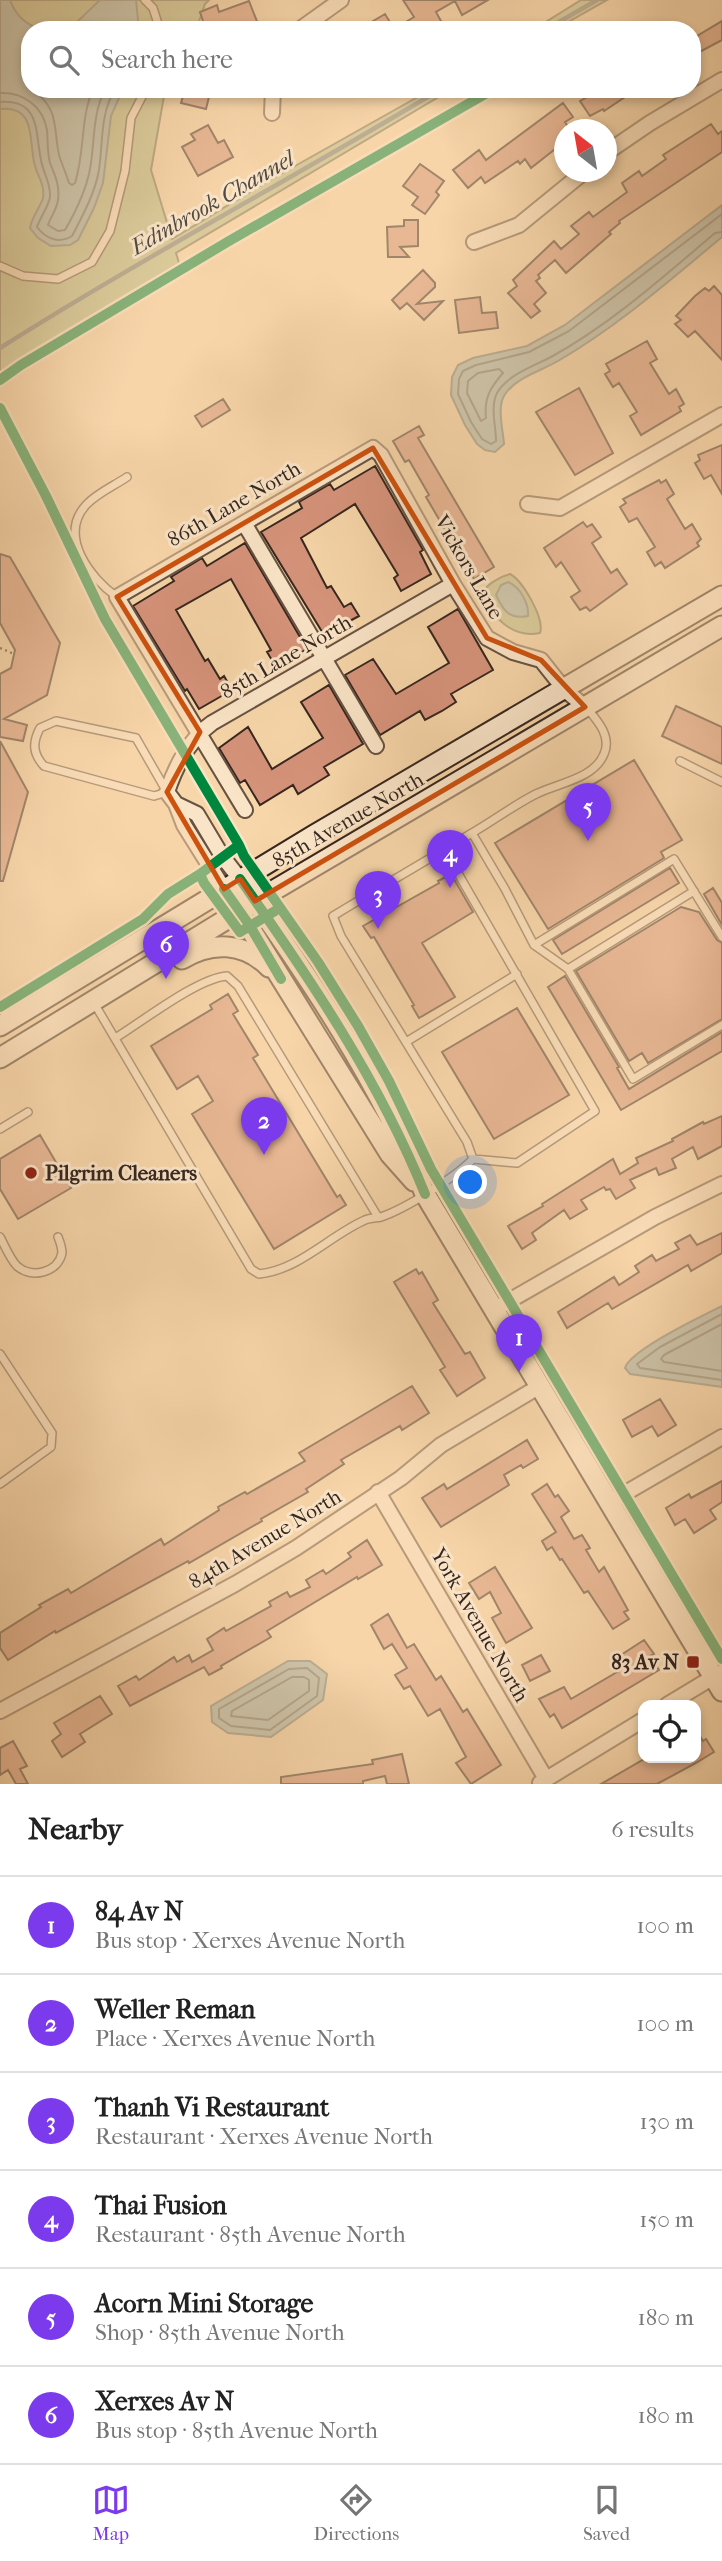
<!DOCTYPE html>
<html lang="en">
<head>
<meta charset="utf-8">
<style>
  body { margin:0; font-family:"IM FELL French Canon",serif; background:#f6f6f6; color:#222 }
  .controls { position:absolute; right:21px; bottom:21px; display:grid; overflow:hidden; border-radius:14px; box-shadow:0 4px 10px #0003 }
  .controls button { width:63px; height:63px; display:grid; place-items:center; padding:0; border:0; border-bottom:2px solid #e0e0e0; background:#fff; color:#222; font:35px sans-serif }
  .compass { position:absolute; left:554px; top:119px; width:63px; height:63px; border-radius:50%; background:#fff; box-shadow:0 4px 10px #0003; rotate:329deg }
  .you { position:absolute; left:471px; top:1183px; width:24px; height:24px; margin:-18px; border:5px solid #fff; border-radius:50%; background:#1a73e8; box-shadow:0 0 0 10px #1a73e833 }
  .badge { display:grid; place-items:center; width:46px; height:46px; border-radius:50%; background:#7c3aed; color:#fff; font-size:23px; font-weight:700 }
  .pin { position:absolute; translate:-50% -58px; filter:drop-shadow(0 2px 4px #0008) }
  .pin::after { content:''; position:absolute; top:37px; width:24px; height:21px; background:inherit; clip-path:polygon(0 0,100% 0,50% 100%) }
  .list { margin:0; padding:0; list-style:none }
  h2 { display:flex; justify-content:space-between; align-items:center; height:91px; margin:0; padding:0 28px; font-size:30px }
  h2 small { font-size:23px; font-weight:400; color:#767676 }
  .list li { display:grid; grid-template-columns:46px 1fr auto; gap:21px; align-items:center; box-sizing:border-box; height:98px; padding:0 28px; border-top:2px solid #e0e0e0 }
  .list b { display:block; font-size:26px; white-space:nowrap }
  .list p { margin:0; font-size:23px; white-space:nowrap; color:#767676 }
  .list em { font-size:23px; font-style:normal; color:#767676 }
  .icon { flex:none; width:38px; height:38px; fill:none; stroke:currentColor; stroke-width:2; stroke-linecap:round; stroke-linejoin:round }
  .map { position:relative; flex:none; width:722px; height:1784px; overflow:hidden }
  .search { position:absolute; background:#fff; box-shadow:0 4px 10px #0003; left:21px; right:21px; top:21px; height:77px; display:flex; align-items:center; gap:18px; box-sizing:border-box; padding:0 24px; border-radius:28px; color:#767676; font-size:26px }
  .sheet { height:679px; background:#fff }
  nav { display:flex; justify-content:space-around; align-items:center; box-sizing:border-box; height:98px; border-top:2px solid #e0e0e0; background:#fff; font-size:19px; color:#767676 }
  nav a { display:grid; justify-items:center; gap:4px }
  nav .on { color:#7c3aed }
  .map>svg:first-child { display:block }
</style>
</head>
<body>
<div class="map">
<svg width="722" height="1784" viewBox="0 0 722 1784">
  <rect width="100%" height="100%" fill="#f7d6a9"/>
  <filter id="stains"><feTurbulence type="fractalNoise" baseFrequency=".00286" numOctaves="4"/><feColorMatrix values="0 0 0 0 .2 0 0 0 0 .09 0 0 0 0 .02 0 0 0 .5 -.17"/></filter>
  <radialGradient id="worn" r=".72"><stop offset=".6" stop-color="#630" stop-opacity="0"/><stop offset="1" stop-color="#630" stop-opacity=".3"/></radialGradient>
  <!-- green -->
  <path fill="#b9be8b" stroke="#787255" stroke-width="2" d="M0 0H209L205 4 196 30H30V89H168L164 96 151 170 172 239 263 184 432 89H452L176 253 179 263 26 356 0 375Z
    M581 0H607L554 30H533Z
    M510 574C523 581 545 619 540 633 512 639 493 617 482 595 485 585 499 577 510 574Z"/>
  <!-- water -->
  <path fill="#9fb7b0" stroke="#757d76" stroke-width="2" d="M0 0H10C16 16 25 24 42 30H30V89H123L111 116 103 183 94 208 78 240 70 245 51 246 38 238 30 228C32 216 40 208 43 198 45 185 38 177 35 166 28 143 38 105 0 109Z
    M100 0H136L139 30H62L77 22Z
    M722 205V237C669 281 618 326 558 361 541 371 514 378 504 396 497 408 503 430 504 444L495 452 485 450 477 444 465 425 451 395 452 377 458 365 473 358 527 346 565 325Z
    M508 582C520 587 529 603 528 616 509 620 503 610 496 595L501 585Z
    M722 1306V1387L630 1374 625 1368C630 1350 702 1316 722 1306Z
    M288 1661H310L327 1674 323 1700 271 1737 228 1733 212 1722 211 1706Z"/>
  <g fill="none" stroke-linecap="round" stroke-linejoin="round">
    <!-- shore -->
    <path stroke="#6a6e68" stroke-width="2" d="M31 89C60 108 53 127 59 155 62 165 66 173 69 183L72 185 75 183C85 152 80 119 93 89
      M0 93C23 92 43 106 47 130 48 141 47 152 50 163 55 176 60 185 58 200 57 209 51 216 48 225L58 231 65 230C76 211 86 191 90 169 95 142 92 115 105 89
      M0 102C41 99 35 133 41 160 43 173 51 183 50 197 48 208 40 217 37 227 46 239 59 244 72 236 83 215 95 193 99 170 103 142 100 114 115 89
      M722 214 569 331 529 352 476 365 463 371 459 379 458 394 471 422 482 439 491 444 496 441C496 426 490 407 497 393 507 375 534 366 551 357 611 324 663 277 715 233L722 232
      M499 369 503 373C490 388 484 398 486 418L481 421 467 393 468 381 478 373Z
      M722 1314 660 1347 637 1364 640 1368 722 1380
      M722 1324 664 1355 661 1359 664 1362 722 1371
      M307 1668 319 1678 317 1696 270 1730 231 1726 219 1718V1709L289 1669Z
      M292 1677H304L309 1680V1691L268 1720 231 1716 232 1711Z"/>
    <!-- stream -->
    <path stroke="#757d76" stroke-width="4.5" d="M545 30 597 0
      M0 348C144 257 295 177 441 89"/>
  </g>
  <!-- building -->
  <path fill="#d6937b" stroke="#36261f" stroke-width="2" d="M403 0H488L462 15 455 1 436 12 442 23 430 30H358L385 14 394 29 414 17Z
    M249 1 258 24 242 30H206L200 12 217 5 219 12Z
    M722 21V40L692 56V39Z
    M185 89H211L206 109 181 103Z
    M582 89H637L604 111 603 109 590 116 580 101 587 97Z
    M563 103 573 117 565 122 570 130H564V142L531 168 525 159 520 164 518 161 485 183 481 177 468 188 453 170 479 150 486 160Z
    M711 124 718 134 722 131V152L619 221 620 223 609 232 611 234 566 273 555 260 538 275 540 278 536 281 546 293 534 304 540 311 531 318 508 293 517 286 513 280 554 241 561 249 579 234 571 226 589 212 593 217 627 192 622 183 639 171 642 176 666 159 663 155Z
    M208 125 218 143 224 140 233 157 198 176 182 147 195 140 191 134Z
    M420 164 444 181 436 192 439 195 425 214 412 205 418 197 403 186Z
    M404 220H418V246L400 247 409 257H388L387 227 404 226Z
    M423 270 435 283V287L417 304 443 301 424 320 407 303 400 309 392 300Z
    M714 286 722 295V360L695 331 688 337 675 324 681 320 676 316 695 296 705 288 709 291Z
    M480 297 482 313 496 312 498 328 459 333 455 300Z
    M647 341 657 359 650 363 669 394 676 389 684 404 679 407 681 411 641 435 630 416 637 412 619 383 613 387 605 374 610 371 606 364Z
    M579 388 613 453 575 475 536 412Z
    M223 399 230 410 202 427 195 416Z
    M419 426 424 435 418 438 494 567 474 579 426 497 429 495 409 460 405 462 393 441Z
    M722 445V494L711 475 704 479 695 463 700 460 698 455Z
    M375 466 423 550 420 552 431 574 401 591 394 578 398 575 355 504 301 538 327 588 331 586 344 607 351 603 359 616 324 635 261 532 302 508 299 502 330 484 334 490Z
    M659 480 661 483 666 480 674 494 667 499 685 529 692 524 701 539 697 543 699 546 665 568 661 562 655 566 647 552 655 547 637 518 629 522 620 507 626 503 623 499Z
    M583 522 587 527 592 524 601 537 592 543 611 573 617 569 627 584 590 611 586 607 580 610 571 597 580 591 561 562 556 567 544 548Z
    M245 543 307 649 276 667 267 652 271 650 231 579 176 610 205 661 208 659 220 679 224 676 232 690 199 709 187 689 185 691 133 606 174 581 171 577 202 558 207 566Z
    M0 554 10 557 60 643 47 695 4 719 27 725 23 741 0 737V674L11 668 15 650 0 623Z
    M458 609 493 670 451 694 456 702 442 711 425 720 420 711 380 735 345 675 373 659 396 694 449 663 428 627Z
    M329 685 363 744 324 767 329 775 316 783 298 794 293 785 260 805 245 780 240 783 219 748 248 727 272 769 323 738 301 702Z
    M676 706 722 727V764L662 736Z
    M0 741 28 792 3 881H0Z
    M634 760 682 840 661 852 664 858 548 929 495 843Z
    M670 868 679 883 562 954 553 940Z
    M451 874 473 912 422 943 455 997 419 1018 412 1006 414 1005 374 937 371 938 363 926 439 883 438 881Z
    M713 888 722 903V925L704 894Z
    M681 907 699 912 717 940 722 943V1019L648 1063 642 1053 629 1061 576 971Z
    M565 976 619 1067 617 1068 629 1089 722 1032V1051L621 1110 548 987Z
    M228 994 238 1011 233 1014 258 1055 253 1058 337 1197 340 1195 346 1205 274 1249 192 1114 213 1101 198 1076 177 1089 151 1046 212 1009 210 1005Z
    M517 1008 569 1095 494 1139 442 1052Z
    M722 1116V1146L698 1159 693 1147 672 1159 676 1168 659 1175 656 1168 630 1180 635 1188 616 1199 610 1189 606 1190 604 1187 581 1200 587 1209 570 1219 564 1210 532 1233 536 1240 522 1249 508 1226 543 1206 542 1204 613 1159 620 1174 638 1163 636 1158 673 1141 672 1139 703 1122 704 1124Z
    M40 1135 71 1188 18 1219 0 1189V1159Z
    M722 1233V1253L691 1271 688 1265 612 1309 608 1303 567 1328 558 1312 614 1277 619 1285 639 1272 635 1266 652 1255 656 1261 679 1249 675 1243 690 1235 697 1245Z
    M416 1269 419 1274 422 1272 438 1300 433 1303 465 1354 470 1352 485 1378 457 1396 440 1370 445 1367 394 1282Z
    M412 1386 429 1413 402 1430 400 1426 341 1460 344 1464 306 1489 308 1492 261 1519 262 1521 189 1563 188 1561 56 1633 55 1631 8 1660 0 1648V1633L41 1607 39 1605 68 1589 71 1593 161 1539 164 1545 219 1510 218 1507 245 1492 247 1494 305 1461 299 1453Z
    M660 1399 676 1425 658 1436 652 1426 632 1437 623 1420Z
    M527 1440 538 1459 523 1468 521 1465 504 1475 509 1485 441 1527 422 1498 444 1484 447 1489Z
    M722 1481V1502L710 1510 716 1519 694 1533 685 1519 675 1525 666 1508 689 1494 691 1498Z
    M547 1484 555 1497 558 1495 569 1511 561 1517 574 1539 582 1535 590 1548 586 1550 599 1572 604 1567 628 1610 624 1612 629 1619 613 1629 588 1591 584 1593 562 1559 560 1560 552 1547 547 1550 542 1541 556 1532 532 1494Z
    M367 1540 382 1565 358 1579 357 1577 267 1631 271 1637 221 1666 222 1668 209 1675 204 1667 130 1706 118 1686 136 1676 139 1680 174 1657 177 1662 189 1655 192 1662 213 1650 207 1639 224 1628 226 1631 271 1606 269 1602 287 1592 290 1597 310 1587 306 1580 323 1570 326 1574 351 1557 348 1553Z
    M495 1567 532 1628 506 1643 492 1618 501 1613 490 1592 479 1599 469 1583Z
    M388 1614 407 1648 414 1644 436 1680 441 1676 463 1712 467 1709 501 1765 471 1784 456 1763 466 1757 440 1709 428 1716 410 1686 404 1689 395 1675 407 1668 392 1644 384 1649 371 1625Z
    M644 1640 654 1654 650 1656 659 1670 562 1728 554 1714 550 1717 539 1699 564 1687 571 1699 629 1665 621 1655Z
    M541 1655 550 1671 530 1681 522 1665Z
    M100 1696 112 1714 80 1734 85 1742 62 1757 52 1741 61 1734 54 1723Z
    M696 1730 703 1741 706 1739 714 1752 696 1763 657 1784H601L646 1758H696Z
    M13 1741 27 1766 20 1769 28 1784H16L8 1770 0 1775V1748Z
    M402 1754 409 1784H387L385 1776 363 1781V1784H281V1777L373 1764 372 1760Z"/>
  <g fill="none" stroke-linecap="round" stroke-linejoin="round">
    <defs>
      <path id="lane" d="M145 0 153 8 160 30
        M0 266 23 276 58 279 92 262 110 231 125 171 131 118 146 89
        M117 597C90 578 58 536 86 505 97 493 114 486 127 477
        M56 721 136 738 167 792 154 796 44 766C33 754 32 743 40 728Z
        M680 761 722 782
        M472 833 505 889 534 945 568 969 633 1079 722 1025
        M444 849 595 1111 517 1163 473 1159
        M534 945 674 859 722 937
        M568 969 694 891
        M94 1003 251 1269 259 1274C299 1270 329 1236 365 1220 370 1218 376 1218 381 1217 407 1208 454 1178 473 1159L467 1142 341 936 333 916C379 888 426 861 472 833 493 821 514 805 536 794 558 783 594 779 604 754 612 736 597 720 586 707
        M117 1037C143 1021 198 978 227 976L238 986 378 1217
        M406 1042 517 974
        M0 1129 28 1112
        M0 1237C5 1246 10 1259 17 1266 31 1279 58 1273 62 1253 62 1248 60 1242 58 1237
        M0 1354 52 1433 51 1447 0 1484"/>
      <path id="street" d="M299 30 341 0
        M272 113 273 89
        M606 153 650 123 722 80
        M474 242 519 225 584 172
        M528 504 560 508 722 415
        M244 523 376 746
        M176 804 197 814 222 856 240 879
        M245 810 117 597 373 448 381 455 453 584 487 638 513 652 541 660 564 689 585 707
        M224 889 184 825 176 804 167 792C176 765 190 739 212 723L453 584
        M495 1309 655 1217 722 1184
        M378 1492 546 1779
        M610 1502 722 1437
        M667 1705 720 1673
        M0 1711 235 1584 296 1548 401 1478 441 1445 540 1386
        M540 1783 643 1720"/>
      <path id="secondary" d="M240 879C310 979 379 1080 425 1194L722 1691
        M233 901 390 1154 414 1181
        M182 959C211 941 244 942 269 967
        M0 1026 314 835 722 596
        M0 1058 271 892 722 626"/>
    </defs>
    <!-- lane casing -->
    <use href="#lane" stroke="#665242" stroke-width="10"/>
    <!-- street casing -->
    <use href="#street" stroke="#665242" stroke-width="18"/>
    <!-- secondary casing -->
    <use href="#secondary" stroke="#36261f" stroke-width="23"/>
    <!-- path -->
    <path stroke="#36261f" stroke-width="2.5" stroke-dasharray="2 3.5" stroke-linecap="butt" d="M0 648 14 654"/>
    <!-- lane -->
    <use href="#lane" stroke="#fae4c7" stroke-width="7"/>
    <!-- street -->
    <use href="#street" stroke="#fae4c7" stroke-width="14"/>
    <!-- secondary -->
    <use href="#secondary" stroke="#fae4c7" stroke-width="19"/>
    <defs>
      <path id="cycleway" d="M0 380 21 365 229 241 494 89
        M0 408 46 496 105 619 239 845
        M200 874 204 883 240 932 275 911
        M240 879C310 979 379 1080 425 1194
        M224 889 250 926 281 979
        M0 1007 143 919 168 894 200 874 239 845 244 856 318 962 358 1026 389 1081 431 1169 722 1659"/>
    </defs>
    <!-- cycleway casing -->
    <use href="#cycleway" stroke="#fae4c7" stroke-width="15"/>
    <!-- cycleway -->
    <use href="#cycleway" stroke="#00873e" stroke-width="10"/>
  </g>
  <!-- marked area -->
  <path d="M0 0H722V1784H0ZM373 448 487 638 541 660 585 707 255 901 240 879 224 889 167 792 200 732 117 597Z" fill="#f7d6a9" fill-opacity=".55" fill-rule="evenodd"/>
  <path fill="none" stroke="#cd510f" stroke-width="5" stroke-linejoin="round" d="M373 448 487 638 541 660 585 707 255 901 240 879 224 889 167 792 200 732 117 597Z"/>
  <!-- markers -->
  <g fill="#8f2418" stroke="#fae4c7" stroke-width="2.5">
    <circle cx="31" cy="1173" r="7"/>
    <rect x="686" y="1655" width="14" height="14" rx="3.5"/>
  </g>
  <g text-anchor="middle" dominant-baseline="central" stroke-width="6" stroke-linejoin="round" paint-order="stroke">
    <!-- street labels -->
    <g font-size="21" fill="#36261f" stroke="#fae4c7">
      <text transform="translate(234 504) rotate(-30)">86th Lane North</text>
      <text transform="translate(469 567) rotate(60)">Vickors Lane</text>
      <text transform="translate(286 657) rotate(-30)">85th Lane North</text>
      <text transform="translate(348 820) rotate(-30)">85th Avenue North</text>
      <text transform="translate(265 1539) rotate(-31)">84th Avenue North</text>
      <text transform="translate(480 1625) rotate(60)">York Avenue North</text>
    </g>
    <!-- poi labels -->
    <g font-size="21" font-weight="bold" fill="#36261f" stroke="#fae4c7" text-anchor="start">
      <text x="45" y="1173">Pilgrim Cleaners</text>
      <text x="679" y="1662" text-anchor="end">83 Av N</text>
    </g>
    <!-- water labels -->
    <g font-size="23" font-style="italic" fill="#504a43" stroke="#fae4c7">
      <text transform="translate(212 203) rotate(-30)">Edinbrook Channel</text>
    </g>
  </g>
  <rect width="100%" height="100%" filter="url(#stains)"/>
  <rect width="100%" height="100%" fill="url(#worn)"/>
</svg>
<div class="controls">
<button><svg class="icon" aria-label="locate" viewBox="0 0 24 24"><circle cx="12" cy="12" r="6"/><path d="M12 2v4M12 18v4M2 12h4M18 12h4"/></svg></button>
</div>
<svg class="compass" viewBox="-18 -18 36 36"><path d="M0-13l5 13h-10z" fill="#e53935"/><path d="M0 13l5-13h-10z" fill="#767676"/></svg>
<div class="you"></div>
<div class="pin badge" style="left:519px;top:1372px">1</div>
<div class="pin badge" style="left:264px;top:1155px">2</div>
<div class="pin badge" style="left:378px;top:929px">3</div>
<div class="pin badge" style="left:450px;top:888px">4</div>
<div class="pin badge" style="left:588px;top:841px">5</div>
<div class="pin badge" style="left:166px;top:979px">6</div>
<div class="search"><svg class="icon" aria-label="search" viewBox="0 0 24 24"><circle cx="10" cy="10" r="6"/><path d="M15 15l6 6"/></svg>Search here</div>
</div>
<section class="sheet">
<h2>Nearby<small>6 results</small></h2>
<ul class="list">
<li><span class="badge">1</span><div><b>84 Av N</b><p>Bus stop · Xerxes Avenue North</p></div><em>100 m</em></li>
<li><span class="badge">2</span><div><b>Weller Reman</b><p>Place · Xerxes Avenue North</p></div><em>100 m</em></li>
<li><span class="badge">3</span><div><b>Thanh Vi Restaurant</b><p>Restaurant · Xerxes Avenue North</p></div><em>130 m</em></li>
<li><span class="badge">4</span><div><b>Thai Fusion</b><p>Restaurant · 85th Avenue North</p></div><em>150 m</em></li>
<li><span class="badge">5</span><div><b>Acorn Mini Storage</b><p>Shop · 85th Avenue North</p></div><em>180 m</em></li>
<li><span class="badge">6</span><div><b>Xerxes Av N</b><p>Bus stop · 85th Avenue North</p></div><em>180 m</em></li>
</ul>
</section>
<nav>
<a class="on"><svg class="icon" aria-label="map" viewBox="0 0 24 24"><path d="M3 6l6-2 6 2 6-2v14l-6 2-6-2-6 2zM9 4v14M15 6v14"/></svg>Map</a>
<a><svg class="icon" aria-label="directions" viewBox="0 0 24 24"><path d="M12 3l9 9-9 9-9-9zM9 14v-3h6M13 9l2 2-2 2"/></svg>Directions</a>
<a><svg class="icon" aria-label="saved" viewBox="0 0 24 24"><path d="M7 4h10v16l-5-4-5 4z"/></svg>Saved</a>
</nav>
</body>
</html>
